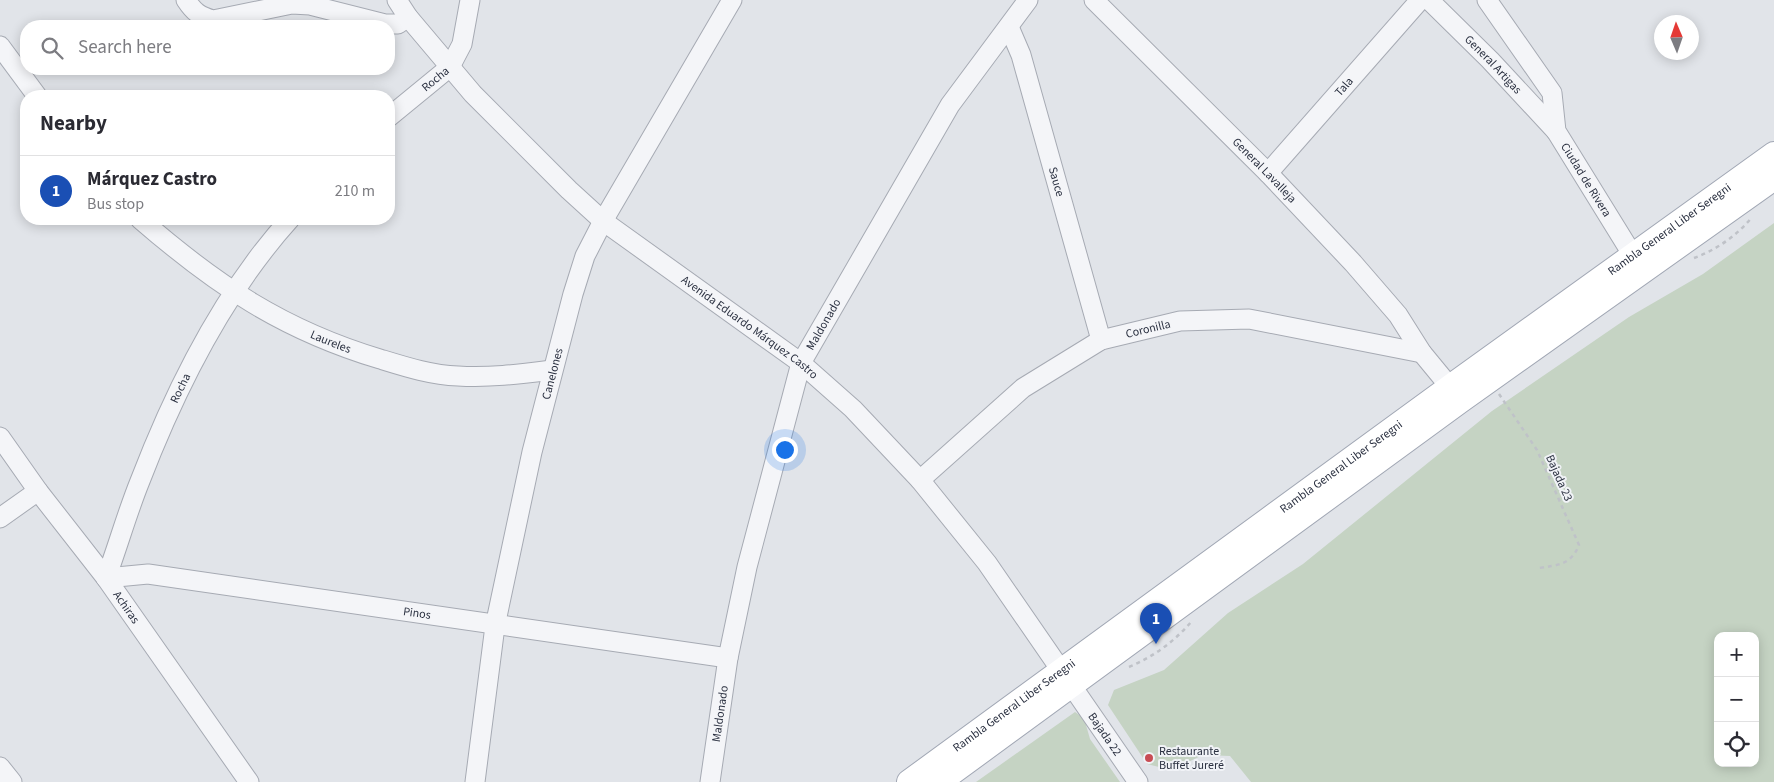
<!DOCTYPE html>
<html lang="en">
<head>
<meta charset="utf-8">
<style>
  body { margin:0; font-family:"Source Sans 3",sans-serif; background:#f2f2f3; color:#2b2b33 }
  .controls { position:absolute; right:15px; bottom:15px; display:grid; overflow:hidden; border-radius:10px; box-shadow:0 2px 12px #0003 }
  .controls button { width:45px; height:45px; display:grid; place-items:center; padding:0; border:0; border-bottom:1px solid #e1e1e2; background:#fff; color:#2b2b33; font:25px sans-serif }
  .compass { position:absolute; left:1654px; top:15px; width:45px; height:45px; border-radius:50%; background:#fff; box-shadow:0 2px 12px #0003; rotate:358deg }
  .you { position:absolute; left:784px; top:449px; width:18px; height:18px; margin:-12px; border:4px solid #fff; border-radius:50%; background:#1a73e8; box-shadow:0 0 0 8px #1a73e833 }
  .badge { display:grid; place-items:center; width:32px; height:32px; border-radius:50%; background:#c84d54; color:#fff; font-size:16px; font-weight:700 }
  .pin { position:absolute; translate:-50% -41px; filter:drop-shadow(0 1px 2px #0008) }
  .pin::after { content:''; position:absolute; top:26px; width:18px; height:15px; background:inherit; clip-path:polygon(0 0,100% 0,50% 100%) }
  .list { margin:0; padding:0; list-style:none }
  h2 { display:flex; justify-content:space-between; align-items:center; height:65px; margin:0; padding:0 20px; font-size:21px }
  h2 small { font-size:16px; font-weight:400; color:#7c7c81 }
  .list li { display:grid; grid-template-columns:32px 1fr auto; gap:15px; align-items:center; box-sizing:border-box; height:70px; padding:0 20px; border-top:1px solid #e1e1e2 }
  .list b { display:block; font-size:19px; white-space:nowrap }
  .list p { margin:0; font-size:16px; white-space:nowrap; color:#7c7c81 }
  .list em { font-size:16px; font-style:normal; color:#7c7c81 }
  .icon { flex:none; width:28px; height:28px; fill:none; stroke:currentColor; stroke-width:2; stroke-linecap:round; stroke-linejoin:round }
  .map { position:relative; flex:none; width:1774px; height:782px; overflow:hidden }
  .search { position:absolute; background:#fff; box-shadow:0 2px 12px #0003; left:20px; top:20px; width:375px; height:55px; display:flex; align-items:center; gap:12px; box-sizing:border-box; padding:0 18px; border-radius:20px; color:#7c7c81; font-size:19px }
  .panel { position:absolute; background:#fff; box-shadow:0 2px 12px #0003; left:20px; top:90px; width:375px; height:135px; border-radius:20px }
  .map>svg:first-child { display:block }
</style>
</head>
<body>
<div class="map">
<svg width="1774" height="782" viewBox="0 0 1774 782">
  <rect width="100%" height="100%" fill="#e1e4e9"/>
  <!-- green -->
  <path fill="#c5d3c3" fill-rule="evenodd" d="M1774 223V782H1251L1230 756 1203 755 1171 770 1147 764 1108 705 1114 690 1164 670 1228 613 1303 564 1492 411 1629 317 1703 274ZM1718 636H1755V763H1718Z
    M1075 712 1084 718 1090 739 1120 782H976Z"/>
  <g fill="none" stroke-linecap="round" stroke-linejoin="round">
    <defs>
      <g id="minor">
        <path d="M186 0C194 12 199 16 213 20L292 4 310 5 385 24H398L408 17"/>
        <path id="s1" d="M397 0 408 17 473 94 569 190 603 221 801 363 853 409 920 480 987 563 1138 782"/>
        <path id="s2" d="M1094 0 1268 173 1353 263 1398 315 1422 353 1450 387"/>
        <path id="s3" d="M1429 0 1490 60 1556 131"/>
        <path id="s4" d="M1487 0 1552 93 1556 131 1632 254"/>
        <path id="s5" d="M1009 27 1021 55 1101 340"/>
        <path d="M0 46 37 96"/>
        <path id="s6" d="M389 117 450 67 462 44 470 0"/>
        <path id="s7" d="M1268 173 1420 0"/>
        <path id="s8" d="M140 219C216 285 283 330 380 359 406 367 431 375 458 376 490 378 520 374 552 370"/>
        <path id="s9" d="M0 437 38 491 106 578 249 782"/>
        <path id="s10" d="M920 480 1023 388 1101 340 1180 321 1249 319 1422 353"/>
        <path d="M0 518 38 491"/>
        <path id="s11" d="M106 578 148 574 728 658"/>
        <path id="s12" d="M106 578C118 546 127 513 140 481 175 390 224 292 290 219"/>
        <path d="M0 767 12 782"/>
        <path id="s13" d="M475 782 495 626 532 452 573 294 585 256 603 221 732 0"/>
        <path id="s14" d="M710 782 728 658 747 567 801 363 950 105 1028 0"/>
      </g>
      <g id="major">
        <path id="s15" d="M909 782 1450 387 1774 154"/>
        <path d="M939 782 1460 401 1774 178"/>
      </g>
    </defs>
    <!-- minor casing -->
    <use href="#minor" stroke="#a6aab3" stroke-width="21"/>
    <!-- major casing -->
    <use href="#major" stroke="#a1a7b4" stroke-width="26"/>
    <!-- path -->
    <path stroke="#bfc2c8" stroke-width="2.5" stroke-dasharray="4 4" stroke-linecap="butt" d="M1694 258C1716 250 1738 235 1752 217
      M1499 394 1537 450 1579 545C1571 565 1558 565 1539 568
      M1129 667C1153 657 1175 641 1191 622"/>
    <!-- minor -->
    <use href="#minor" stroke="#f4f5f8" stroke-width="19"/>
    <!-- major -->
    <use href="#major" stroke="#fff" stroke-width="24"/>
  </g>
  <!-- markers -->
  <circle fill="#c84d54" stroke="#f1f3f7" stroke-width="2" cx="1149" cy="758" r="5"/>
  <g text-anchor="middle" dominant-baseline="central" stroke-width="4" stroke-linejoin="round" paint-order="stroke">
    <!-- street labels -->
    <g font-size="12" fill="#2a3040" stroke="#f1f3f7">
      <text stroke="none"><textPath href="#s3" startOffset="91">General Artigas</textPath></text>
      <text stroke="none"><textPath href="#s6" startOffset="60">Rocha</textPath></text>
      <text stroke="none"><textPath href="#s7" startOffset="115">Tala</textPath></text>
      <text stroke="none"><textPath href="#s2" startOffset="241">General Lavalleja</textPath></text>
      <text stroke="none"><textPath href="#s4" startOffset="209">Ciudad de Rivera</textPath></text>
      <text stroke="none"><textPath href="#s5" startOffset="162">Sauce</textPath></text>
      <text stroke="none"><textPath href="#s15" startOffset="940">Rambla General Liber Seregni</textPath></text>
      <text stroke="none"><textPath href="#s14" startOffset="474">Maldonado</textPath></text>
      <text stroke="none"><textPath href="#s1" startOffset="484">Avenida Eduardo Márquez Castro</textPath></text>
      <text stroke="none"><textPath href="#s10" startOffset="278">Coronilla</textPath></text>
      <text stroke="none"><textPath href="#s8" startOffset="228">Laureles</textPath></text>
      <text stroke="none"><textPath href="#s13" startOffset="416">Canelones</textPath></text>
      <text stroke="none"><textPath href="#s12" startOffset="204">Rocha</textPath></text>
      <text stroke="none"><textPath href="#s15" startOffset="535">Rambla General Liber Seregni</textPath></text>
      <text transform="translate(1559 478) rotate(66)">Bajada 23</text>
      <text stroke="none"><textPath href="#s9" startOffset="212">Achiras</textPath></text>
      <text stroke="none"><textPath href="#s11" startOffset="314">Pinos</textPath></text>
      <text stroke="none"><textPath href="#s15" startOffset="130">Rambla General Liber Seregni</textPath></text>
      <text stroke="none"><textPath href="#s14" startOffset="69">Maldonado</textPath></text>
      <text stroke="none"><textPath href="#s1" startOffset="1028">Bajada 22</textPath></text>
    </g>
    <!-- poi labels -->
    <g font-size="12" fill="#2a3040" stroke="#f1f3f7" text-anchor="start">
      <text x="1159" y="751">Restaurante<tspan x="1159" dy="14">Buffet Jureré</tspan></text>
    </g>
  </g>
</svg>
<div class="controls">
<button>+</button>
<button>−</button>
<button><svg class="icon" aria-label="locate" viewBox="0 0 24 24"><circle cx="12" cy="12" r="6"/><path d="M12 2v4M12 18v4M2 12h4M18 12h4"/></svg></button>
</div>
<svg class="compass" viewBox="-18 -18 36 36"><path d="M0-13l5 13h-10z" fill="#e53935"/><path d="M0 13l5-13h-10z" fill="#7c7c81"/></svg>
<div class="you"></div>
<div class="pin badge" style="left:1156px;top:644px;background:#1a4fb4">1</div>
<div class="search"><svg class="icon" aria-label="search" viewBox="0 0 24 24"><circle cx="10" cy="10" r="6"/><path d="M15 15l6 6"/></svg>Search here</div>
<section class="panel">
<h2>Nearby<small></small></h2>
<ul class="list">
<li><span class="badge" style="background:#1a4fb4">1</span><div><b>Márquez Castro</b><p>Bus stop</p></div><em>210 m</em></li>
</ul>
</section>
</div>
</body>
</html>
